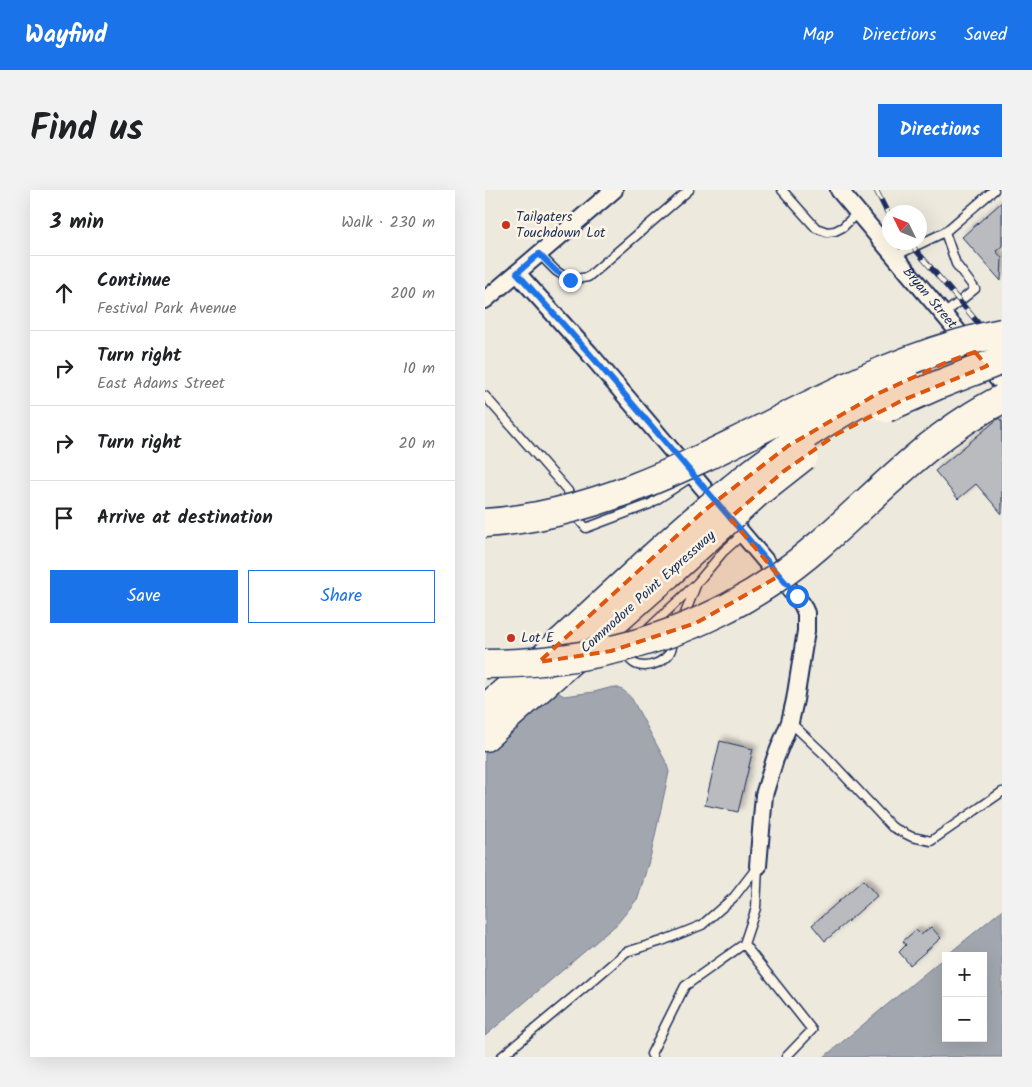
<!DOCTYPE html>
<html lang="en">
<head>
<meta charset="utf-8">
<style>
  body { margin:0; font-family:Kalam,sans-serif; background:#f2f2f2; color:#202124 }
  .controls { position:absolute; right:15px; bottom:15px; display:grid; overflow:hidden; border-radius:0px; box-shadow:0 5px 20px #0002 }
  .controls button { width:45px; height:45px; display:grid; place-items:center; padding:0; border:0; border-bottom:1px solid #e0e0e0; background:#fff; color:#202124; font:25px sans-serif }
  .compass { position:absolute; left:397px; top:15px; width:45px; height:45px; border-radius:50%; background:#fff; box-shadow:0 5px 20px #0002; rotate:313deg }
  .stop { position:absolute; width:15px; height:15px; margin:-11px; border:4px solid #1a73e8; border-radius:50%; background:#fff }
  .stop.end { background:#1a73e8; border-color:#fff; box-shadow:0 1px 5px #0008 }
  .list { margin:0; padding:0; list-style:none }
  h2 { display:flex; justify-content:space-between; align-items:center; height:65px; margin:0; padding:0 20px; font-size:21px }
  h2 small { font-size:16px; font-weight:400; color:#757577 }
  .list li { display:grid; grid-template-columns:32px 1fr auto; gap:15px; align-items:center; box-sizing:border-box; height:75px; padding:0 20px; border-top:1px solid #e0e0e0 }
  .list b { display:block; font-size:19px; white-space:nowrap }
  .list p { margin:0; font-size:16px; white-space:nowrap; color:#757577 }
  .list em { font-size:16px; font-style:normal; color:#757577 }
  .actions { display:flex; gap:10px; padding:15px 20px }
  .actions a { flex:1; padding:11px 0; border:1px solid #1a73e8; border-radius:0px; text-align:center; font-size:18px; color:#1a73e8 }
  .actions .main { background:#1a73e8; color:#fff }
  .icon { flex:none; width:28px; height:28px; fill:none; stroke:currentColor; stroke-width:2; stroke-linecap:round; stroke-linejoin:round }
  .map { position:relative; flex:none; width:517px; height:867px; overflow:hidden; border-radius:0px }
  header { display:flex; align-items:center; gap:30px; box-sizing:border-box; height:70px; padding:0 25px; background:#1a73e8; color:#fff }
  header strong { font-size:24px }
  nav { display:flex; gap:28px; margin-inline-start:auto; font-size:18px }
  .intro { display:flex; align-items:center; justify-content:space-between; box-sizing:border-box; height:120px; padding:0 30px }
  h1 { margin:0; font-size:35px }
  .button { padding:12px 22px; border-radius:0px; background:#1a73e8; color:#fff; font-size:18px; font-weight:700 }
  main { display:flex; gap:30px; padding:0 30px }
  aside { flex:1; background:#fff; border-radius:0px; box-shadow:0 5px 20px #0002 }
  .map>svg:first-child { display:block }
</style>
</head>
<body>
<header>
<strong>Wayfind</strong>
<nav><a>Map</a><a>Directions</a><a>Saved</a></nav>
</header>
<div class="intro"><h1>Find us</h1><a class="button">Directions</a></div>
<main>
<aside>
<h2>3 min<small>Walk · 230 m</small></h2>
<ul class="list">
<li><svg class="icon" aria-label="ahead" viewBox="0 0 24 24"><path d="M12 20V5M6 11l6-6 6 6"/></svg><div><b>Continue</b><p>Festival Park Avenue</p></div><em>200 m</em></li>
<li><svg class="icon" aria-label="right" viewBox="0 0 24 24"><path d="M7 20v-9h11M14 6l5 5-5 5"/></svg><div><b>Turn right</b><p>East Adams Street</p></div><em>10 m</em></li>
<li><svg class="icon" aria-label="right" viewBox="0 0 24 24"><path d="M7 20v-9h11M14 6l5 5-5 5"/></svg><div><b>Turn right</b></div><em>20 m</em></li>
<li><svg class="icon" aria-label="arrive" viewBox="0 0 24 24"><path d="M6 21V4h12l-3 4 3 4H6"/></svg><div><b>Arrive at destination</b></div></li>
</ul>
<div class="actions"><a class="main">Save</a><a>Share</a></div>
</aside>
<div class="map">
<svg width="517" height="867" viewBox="0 0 517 867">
  <defs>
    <filter id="shadow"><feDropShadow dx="4" dy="-4" stdDeviation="2.5" flood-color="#0004"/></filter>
  </defs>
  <rect width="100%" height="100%" fill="#eee9dd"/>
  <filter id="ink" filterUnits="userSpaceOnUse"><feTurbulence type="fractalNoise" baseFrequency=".02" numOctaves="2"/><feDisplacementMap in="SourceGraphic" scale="10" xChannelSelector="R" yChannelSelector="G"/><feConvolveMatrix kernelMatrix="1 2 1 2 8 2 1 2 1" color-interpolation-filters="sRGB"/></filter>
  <g filter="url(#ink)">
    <!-- water -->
    <path fill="#a2a7af" stroke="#6c778f" d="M128 497C137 498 141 502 147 509L181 572 184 582 166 664 153 708 132 734 0 846V563L69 500 79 506 109 502Z
      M517 720V867H339L461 766V848H498V766H461Z"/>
    <!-- building -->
    <path fill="#babbbe" stroke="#1b2f5e" filter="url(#shadow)" d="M517 12V56L511 61 517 68 516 91 477 47Z
      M514 228 517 232V324L491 294 473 309 450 281Z
      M235 551 268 559 253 622 220 615Z
      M378 690 392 706 340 751 327 735Z
      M446 737 456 748 425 775 414 762 421 755 418 751 431 740 436 745Z"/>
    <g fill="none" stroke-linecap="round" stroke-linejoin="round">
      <defs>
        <path id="lane" d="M297 0 331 38 342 42 350 41 358 37 373 22
          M54 64 71 81 85 90 103 87 204 0
          M410 66 460 42 509 0
          M459 124 490 99 471 74 460 42
          M0 206 83 301 89 324 101 338 165 314 208 286
          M197 431 212 393
          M161 441 212 393 238 362 258 344
          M141 461C146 483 173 478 184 464 187 459 188 453 190 448
          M305 532 341 566 407 637 427 647 446 651 517 602
          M259 754 327 840 301 867
          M16 867 105 793 141 762 177 751 217 735 249 707 273 676
          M168 867 166 864 200 796 259 754 271 718 273 676"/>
        <g id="street">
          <path id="s1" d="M354 0 517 194"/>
          <path d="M32 83 104 163 317 414 321 423V441L310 510 305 532 290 569 279 605 273 676"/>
          <path d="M0 110 129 0"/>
        </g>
        <path id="highway" d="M0 519 52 474 167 368
          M0 547 182 385"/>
      </defs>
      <!-- lane casing -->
      <use href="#lane" stroke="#1b2f5e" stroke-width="11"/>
      <!-- street casing -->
      <use href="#street" stroke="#1b2f5e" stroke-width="20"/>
      <!-- highway casing -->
      <use href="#highway" stroke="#1b2f5e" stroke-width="31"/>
      <!-- lane -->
      <use href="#lane" stroke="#fcf5e5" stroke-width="8"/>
      <!-- street -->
      <use href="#street" stroke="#fcf5e5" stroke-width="16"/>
      <!-- highway -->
      <use href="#highway" stroke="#fcf5e5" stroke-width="28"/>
      <defs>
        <path id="rail" d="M391 0 404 26
          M424 52 517 161"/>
      </defs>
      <!-- rail casing -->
      <use href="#rail" stroke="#1b2f5e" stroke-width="5.5"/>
      <!-- rail -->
      <use href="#rail" stroke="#fcf5e5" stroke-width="4" stroke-dasharray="11" stroke-linecap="butt"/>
      <defs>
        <path id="highway-bridge" d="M401 218 453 195 517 170
          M0 333C189 320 335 179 517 143
          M167 368C247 295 321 235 420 190
          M182 385 272 303 319 266
          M0 474C125 473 239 438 334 355 396 301 443 247 517 209"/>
      </defs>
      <!-- highway-bridge casing -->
      <use href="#highway-bridge" stroke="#1b2f5e" stroke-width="31" stroke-linecap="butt"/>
      <!-- highway-bridge -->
      <use href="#highway-bridge" stroke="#fcf5e5" stroke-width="28"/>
    </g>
  </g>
  <g fill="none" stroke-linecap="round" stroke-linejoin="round" filter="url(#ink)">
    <!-- route -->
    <path stroke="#1a73e8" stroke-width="6" d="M85 90 71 81 54 64 32 83 104 163 312 406"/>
  </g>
  <!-- marked area -->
  <path fill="#de5710" fill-opacity="0.2" stroke="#de5710" stroke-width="4" stroke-dasharray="10 6" stroke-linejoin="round" d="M490 162 502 176 418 210 352 244 299 281 245 328 294 386 211 433 126 461 54 472 221 319 303 256 392 204 462 172Z"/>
  <!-- markers -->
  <g fill="#c8321e" stroke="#fcf5e5" stroke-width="2">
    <circle cx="21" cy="35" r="5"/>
    <circle cx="26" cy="448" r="5"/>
  </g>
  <g text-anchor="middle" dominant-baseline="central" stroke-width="5" stroke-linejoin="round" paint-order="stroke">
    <!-- poi labels -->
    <g font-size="14" fill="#1b2f5e" stroke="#fcf5e5" text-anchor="start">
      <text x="31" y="27">Tailgaters<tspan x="31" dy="16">Touchdown Lot</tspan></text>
      <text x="36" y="448">Lot E</text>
    </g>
    <!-- street labels -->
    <g font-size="14" fill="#1b2f5e" stroke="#fcf5e5">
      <text stroke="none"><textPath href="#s1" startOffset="141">Bryan Street</textPath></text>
      <text transform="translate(163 402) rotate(-42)">Commodore Point Expressway</text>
    </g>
  </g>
</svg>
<div class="controls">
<button>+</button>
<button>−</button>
</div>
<svg class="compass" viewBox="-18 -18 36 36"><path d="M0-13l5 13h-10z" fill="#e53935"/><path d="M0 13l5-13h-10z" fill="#757577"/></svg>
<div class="stop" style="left:312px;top:406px"></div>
<div class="stop end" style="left:85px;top:90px"></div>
</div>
</main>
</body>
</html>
